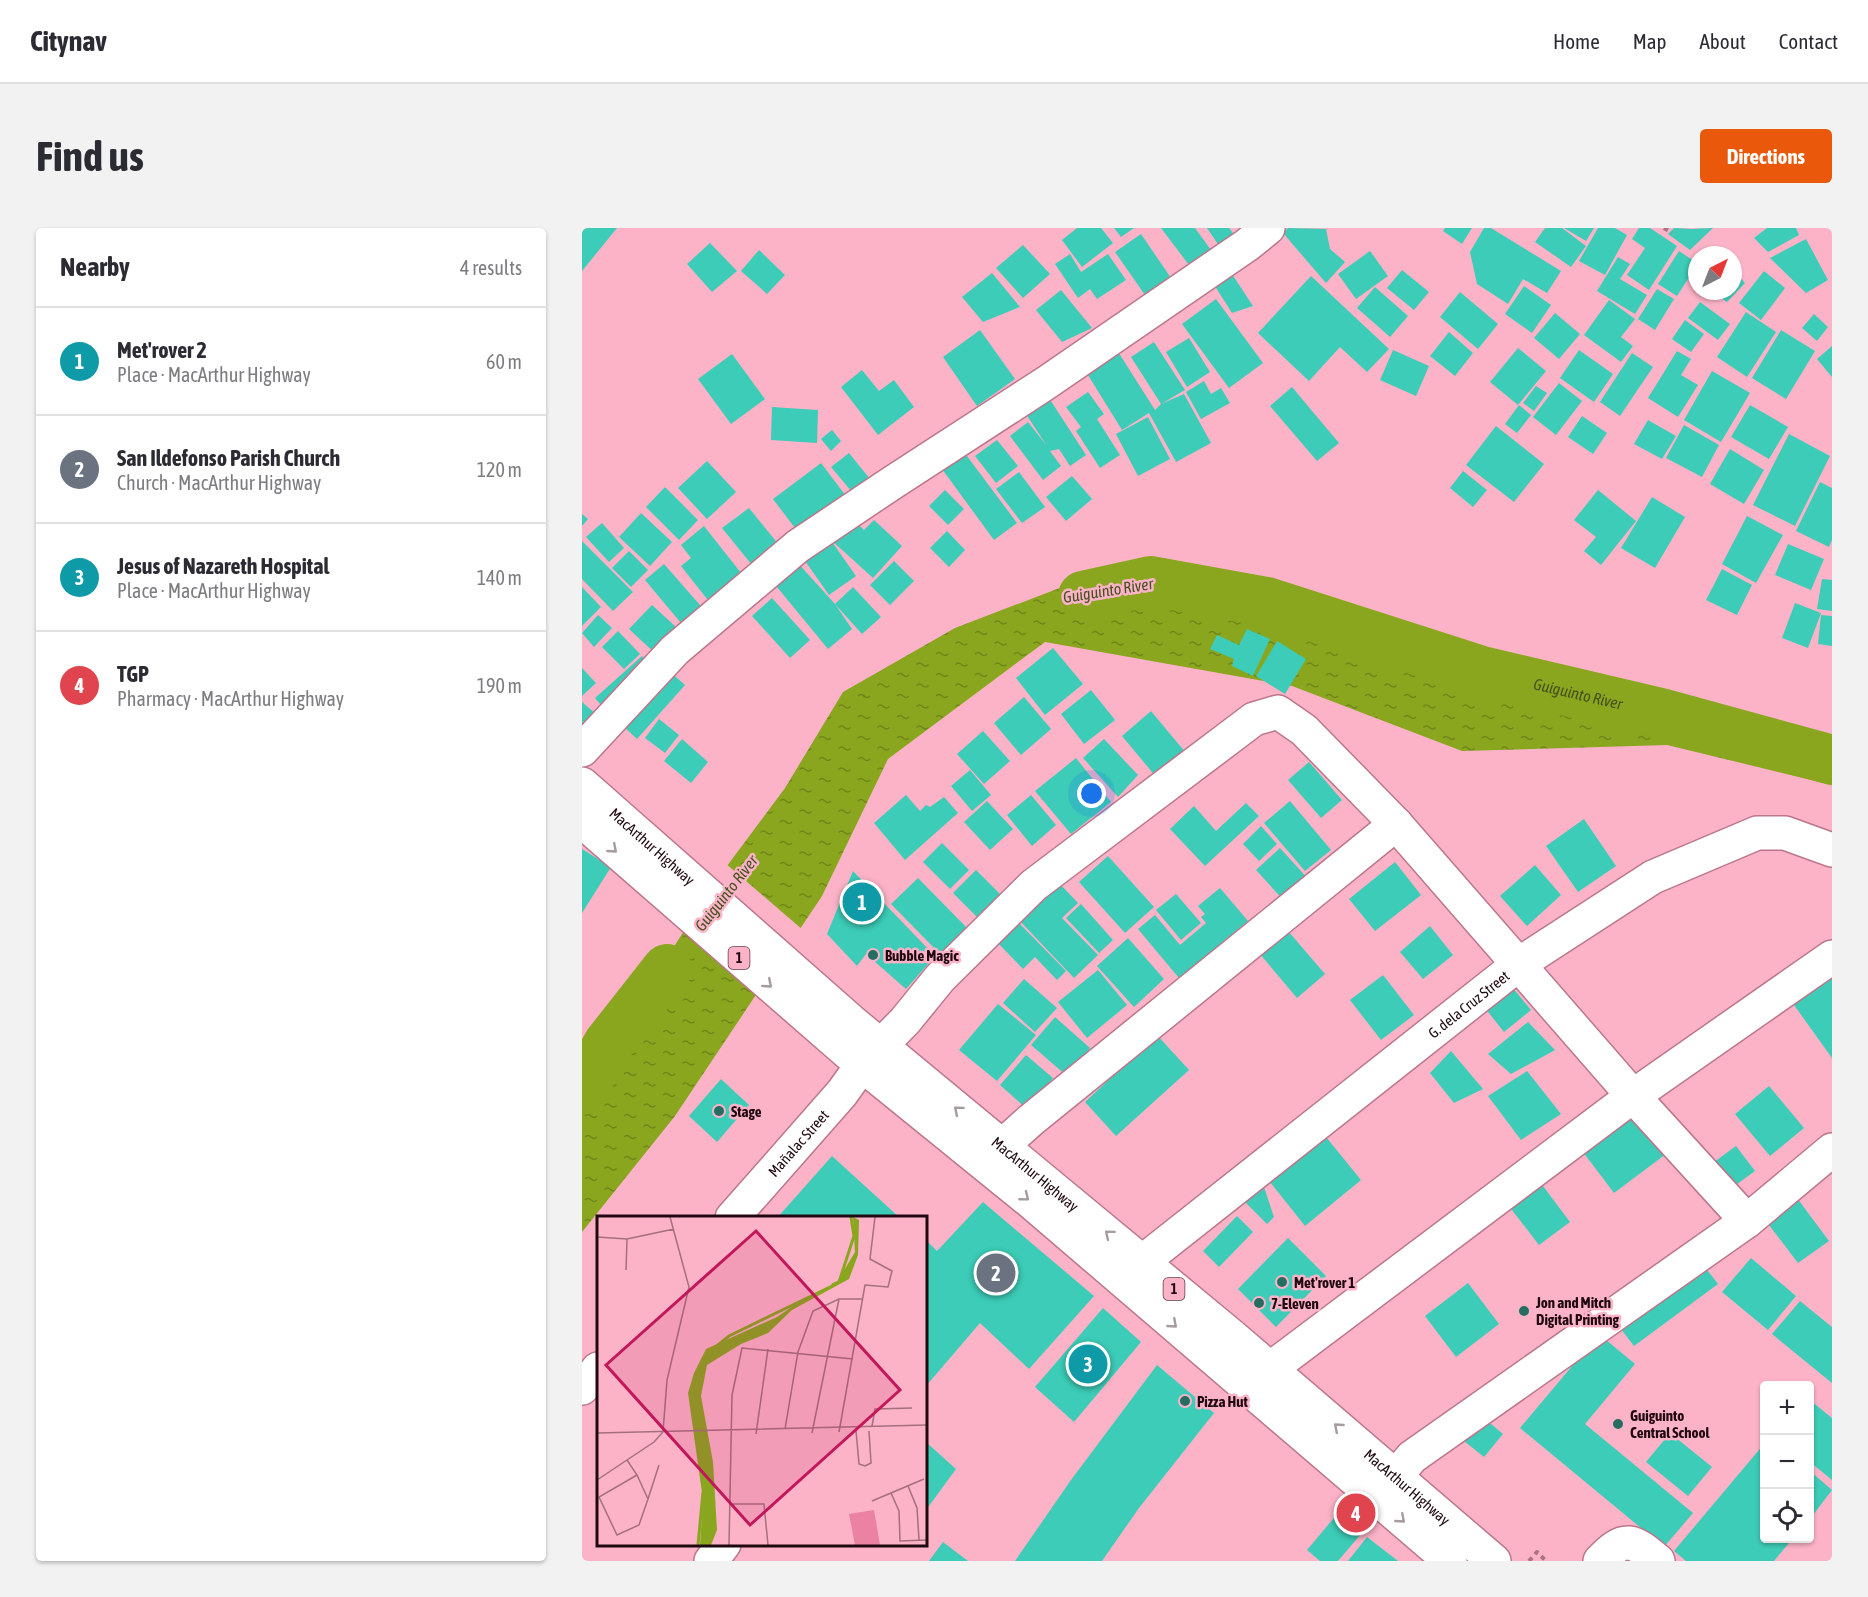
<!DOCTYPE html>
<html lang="en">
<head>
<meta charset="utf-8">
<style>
  body { margin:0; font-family:"Asap Condensed",sans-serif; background:#f2f2f3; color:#2b2b33 }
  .controls { position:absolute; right:18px; bottom:18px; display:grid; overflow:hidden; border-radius:6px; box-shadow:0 2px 4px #0004 }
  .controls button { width:54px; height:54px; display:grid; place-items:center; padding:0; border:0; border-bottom:2px solid #e1e1e2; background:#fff; color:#2b2b33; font:30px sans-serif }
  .compass { position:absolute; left:1106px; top:18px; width:54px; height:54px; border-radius:50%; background:#fff; box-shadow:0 2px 4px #0004; rotate:42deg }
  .you { position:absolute; left:510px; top:566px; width:21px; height:21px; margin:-15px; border:4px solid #fff; border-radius:50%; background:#1a73e8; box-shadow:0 0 0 9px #1a73e833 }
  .badge { display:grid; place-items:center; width:39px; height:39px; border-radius:50%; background:#ea580c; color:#fff; font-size:20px; font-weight:700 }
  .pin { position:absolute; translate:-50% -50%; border:3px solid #fff; box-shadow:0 2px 6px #0006 }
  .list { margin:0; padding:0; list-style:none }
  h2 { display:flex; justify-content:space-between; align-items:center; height:78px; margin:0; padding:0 24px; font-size:26px }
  h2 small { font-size:20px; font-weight:400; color:#7c7c81 }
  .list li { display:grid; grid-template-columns:39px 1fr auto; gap:18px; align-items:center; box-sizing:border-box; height:108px; padding:0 24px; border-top:2px solid #e1e1e2 }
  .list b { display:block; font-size:22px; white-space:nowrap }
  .list p { margin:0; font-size:20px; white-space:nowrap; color:#7c7c81 }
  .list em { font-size:20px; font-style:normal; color:#7c7c81 }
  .icon { flex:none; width:33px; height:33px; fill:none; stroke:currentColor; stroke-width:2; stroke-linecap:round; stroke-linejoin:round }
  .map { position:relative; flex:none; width:1250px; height:1333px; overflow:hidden; border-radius:6px }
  header { display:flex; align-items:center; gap:36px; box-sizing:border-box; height:84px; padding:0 30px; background:#fff; border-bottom:2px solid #e1e1e2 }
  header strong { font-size:28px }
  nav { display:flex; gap:33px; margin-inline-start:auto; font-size:21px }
  .intro { display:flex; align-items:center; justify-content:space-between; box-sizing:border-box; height:144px; padding:0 36px }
  h1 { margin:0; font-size:42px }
  .button { padding:15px 27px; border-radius:6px; background:#ea580c; color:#fff; font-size:21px; font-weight:700 }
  main { display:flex; gap:36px; padding:0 36px }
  aside { flex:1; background:#fff; border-radius:6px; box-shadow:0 2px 4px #0004 }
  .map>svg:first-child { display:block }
</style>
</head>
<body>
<header>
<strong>Citynav</strong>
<nav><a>Home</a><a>Map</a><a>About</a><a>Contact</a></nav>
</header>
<div class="intro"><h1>Find us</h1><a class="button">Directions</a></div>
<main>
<aside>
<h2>Nearby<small>4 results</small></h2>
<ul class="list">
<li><span class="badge" style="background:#0f9aa8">1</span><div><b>Met'rover 2</b><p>Place · MacArthur Highway</p></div><em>60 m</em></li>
<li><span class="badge" style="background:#6b7280">2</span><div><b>San Ildefonso Parish Church</b><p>Church · MacArthur Highway</p></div><em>120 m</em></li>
<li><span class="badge" style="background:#0f9aa8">3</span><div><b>Jesus of Nazareth Hospital</b><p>Place · MacArthur Highway</p></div><em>140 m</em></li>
<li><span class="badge" style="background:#e0444e">4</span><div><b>TGP</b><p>Pharmacy · MacArthur Highway</p></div><em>190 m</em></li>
</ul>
</aside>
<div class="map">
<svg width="1250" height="1333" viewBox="0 0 1250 1333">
  <defs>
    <pattern id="water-ripples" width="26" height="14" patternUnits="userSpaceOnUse" patternTransform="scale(1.5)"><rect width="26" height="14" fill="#8aa61e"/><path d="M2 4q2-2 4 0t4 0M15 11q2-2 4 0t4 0" fill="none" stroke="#708519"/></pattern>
  </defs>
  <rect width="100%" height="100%" fill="#fcb3c7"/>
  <!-- water -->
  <path fill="url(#water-ripples)" d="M527 341 841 431 988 488 1203 510 1250 525V557L1085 517 880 523 710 458 463 414 306 531 240 668 93 888 0 1004V856L41 798 136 650 203 560 261 464 373 400Z"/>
  <!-- pier -->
  <path fill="#fcb3c7" d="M143 635 221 702 180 764 102 697Z"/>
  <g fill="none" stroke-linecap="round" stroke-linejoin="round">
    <!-- river -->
    <g stroke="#8aa61e" stroke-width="50">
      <path id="s1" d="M501 368 569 353 685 374 900 443 1079 485 1250 532"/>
      <path d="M0 862 26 816 85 741"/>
    </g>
  </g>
  <!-- building -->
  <path fill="#3cccb7" d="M0 0H35L0 43Z
    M495 0H519L531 15 500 39 480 12Z
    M532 0H552L539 9Z
    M579 0H613L629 22 607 37Z
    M625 0H647L654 9 638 19Z
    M706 0 744 1 748 21 763 34 744 55 701 5Z
    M863 0H890L880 16 861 3Z
    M902 0H909L979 43 965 65 941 51 926 76 895 56 888 24Z
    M963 0H980L1004 18 989 39 953 14Z
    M982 0H1012L1004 13Z
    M1016 0H1033L1045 7 1023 47 997 33Z
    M1057 0H1068L1095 18 1067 62 1045 47 1063 20 1050 11Z
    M1092 0 1109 1 1131 0 1108 22 1086 6Z
    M1185 0H1214L1217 7 1186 24 1172 10Z
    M559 6 589 50 563 67 533 24Z
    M1224 11 1246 52 1224 65 1188 30Z
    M128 15 155 43 130 64 105 36Z
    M441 17 468 46 441 70 414 40Z
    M177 22 203 47 185 66 159 43Z
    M788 23 806 48 774 71 756 46Z
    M1097 23 1115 35V37L1095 68 1076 56Z
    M488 26 499 44 526 26 544 52 515 71 508 61 496 70 473 36Z
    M1036 29 1048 36 1038 51 1065 67 1053 86 1015 63Z
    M646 40 671 78 650 85 629 52Z
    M820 42 847 64 832 82 805 60Z
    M1151 42 1163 55 1145 74 1130 63H1151Z
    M1182 43 1203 60 1179 92 1157 75Z
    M410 45 438 79 401 94 380 69Z
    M729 48 807 121 785 144 758 119 727 153 676 105Z
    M942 58 969 77 950 105 923 86Z
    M793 59 826 88 808 109 775 80Z
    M1075 61 1092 71 1073 102 1056 91Z
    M479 62 510 100 480 114 454 82Z
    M878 64 916 96 896 121 858 89Z
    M634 71 681 135 647 160 600 96Z
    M1027 72 1053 91 1039 109 1051 118 1039 134 1002 107Z
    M1118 74 1148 96 1136 112 1106 90Z
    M1164 84 1194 104 1165 149 1135 129Z
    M973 85 998 106 977 131 952 110Z
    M1232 86 1246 99 1235 113 1220 100Z
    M1103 92 1122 106 1109 124 1090 111Z
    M398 102 433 151 395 178 361 129Z
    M1199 102 1233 123 1204 171 1170 150Z
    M867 104 891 125 873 148 848 128Z
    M607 110 628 144 605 159 584 124Z
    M572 114 603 162 579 176 549 129Z
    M1250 118V149L1235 131Z
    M533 119 573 182 579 176 602 166 629 215 594 234 567 185 540 202 501 139Z
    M936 120 964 143 936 177 908 154Z
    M811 122 847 138 834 168 798 152Z
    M997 122 1031 146 1012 174 978 150Z
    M1095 123 1109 131 1099 147 1116 157 1096 189 1066 170Z
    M1050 125 1071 139 1038 188 1018 174Z
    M150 126 183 171 149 196 116 151Z
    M280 142 297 163 312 152 332 179 296 207 259 159Z
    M1130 143 1168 165 1139 214 1102 192Z
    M622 153 629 166 639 160 648 175 619 191 604 164Z
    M977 155 1000 173 974 207 951 189Z
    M954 158 965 165 952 183 941 175Z
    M710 159 757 215 735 233 688 178Z
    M506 164 522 186 515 191 538 227 518 240 494 203 499 199 484 179Z
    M465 167 504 227 488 238 477 221 468 223 479 238 461 252 428 208 446 194 465 218 442 183Z
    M937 177 949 187 935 205 923 196Z
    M1168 177 1206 199 1187 231 1149 209Z
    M190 179 236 182 235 215 189 212Z
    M1000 188 1025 205 1011 226 986 209Z
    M566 189 588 231 556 248 534 206Z
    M1066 192 1094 208 1080 231 1052 216Z
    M1102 197 1137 217 1120 249 1084 230Z
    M914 198 962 236 932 274 884 237Z
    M250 202 259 213 249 223 239 211Z
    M1207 206 1248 228 1213 298 1171 277Z
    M415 212 436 238 414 255 393 228Z
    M1148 221 1182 242 1162 276 1128 256Z
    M382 224 435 295 412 312 360 241Z
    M267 225 292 256 275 270 249 239Z
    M125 233 154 264 125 291 96 260Z
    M239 235 267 272 219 308 191 271Z
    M881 243 905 262 891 279 868 260Z
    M437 244 463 279 440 295 414 261Z
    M490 248 510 271 484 293 464 269Z
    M1238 254 1250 260V312L1247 319 1214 303Z
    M83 259 116 292 97 312 64 279Z
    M363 262 382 281 366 297 347 278Z
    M1016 262 1054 293 1019 337 1002 323 1014 309 992 292Z
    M1070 269 1103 289 1073 340 1039 320Z
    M167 280 197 317 170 337 140 300Z
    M59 285 90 314 68 338 37 309Z
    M0 286 6 291 0 298Z
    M1165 288 1201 307 1174 355 1140 336Z
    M292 292 320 318 291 350 248 311 274 348 247 367 221 330 262 296 270 304 276 296 282 302Z
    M20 295 42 320 27 334 4 309Z
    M122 298 163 350 129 376 99 338 109 330 99 317Z
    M365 303 383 322 367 339 348 320Z
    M0 313 51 364 31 383 0 351Z
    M1206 316 1242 331 1229 362 1193 347Z
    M47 323 66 342 49 359 30 340Z
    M214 333 253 376 271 359 299 389 280 406 253 376 270 401 246 421 190 353Z
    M312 333 332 353 308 377 288 357Z
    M82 336 125 385 104 401 63 352Z
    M1140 341 1170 357 1155 387 1124 372Z
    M1240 351 1250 352V383L1235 381Z
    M0 359 19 379 0 398Z
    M190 370 228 412 208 430 170 388Z
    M1213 375 1239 385 1226 420 1200 410Z
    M70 377 93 398 77 429 47 401Z
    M16 387 30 400 12 419 0 405Z
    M1239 387 1250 388V418L1236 416Z
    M665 401 688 411 671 448 650 438 652 431 628 421 635 407 657 417Z
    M36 403 58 426 42 441 20 419Z
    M695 413 724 431 703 466 674 448Z
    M471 420 501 456 463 487 434 450Z
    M60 428 71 440 24 483 13 470Z
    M0 440 14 455 0 468Z
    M87 443 103 457 55 511 39 496Z
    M509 462 533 492 502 516 479 486Z
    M442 469 469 501 439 527 412 495Z
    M0 474 15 487 0 505Z
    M569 483 604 525 575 550 540 508Z
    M77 491 97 507 83 525 63 510Z
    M401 503 428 533 402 556 375 526Z
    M100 511 126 534 109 555 82 533Z
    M522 511 556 547 536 569 501 530Z
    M494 530 529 574 489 606 453 563Z
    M727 534 760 572 739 590 706 552Z
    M388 542 409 567 390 583 369 558Z
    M324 567 338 583 344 577 348 579 362 569 376 585 323 632 292 595Z
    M449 567 474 597 450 618 425 587Z
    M405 573 431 601 408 622 382 594Z
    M708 573 749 622 723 643 682 595Z
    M664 575 677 588 623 638 588 601 612 578 634 603Z
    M1002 591 1034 638 996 664 964 618Z
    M679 598 695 616 677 633 661 616Z
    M360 615 387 642 368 661 341 634Z
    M698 620 728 653 704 675 674 642Z
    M0 621 29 639 0 685Z
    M526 628 572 679 543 705 497 654Z
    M813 634 839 667 793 703 767 671Z
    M953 637 979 667 945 698 918 668Z
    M394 642 418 666 395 689 371 665Z
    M271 643 353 728 324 761 284 726 275 738 245 706Z
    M336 650 387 702 360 728 309 676Z
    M477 655 496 675 480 690 516 727 492 750 437 692Z
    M638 660 666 693 597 750 556 701 573 687 598 717 624 695 619 689 623 686 616 678Z
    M594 666 619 695 599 712 574 682Z
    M499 676 531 712 517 725 484 690Z
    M436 694 484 743 475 752 453 729 441 741 415 714Z
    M848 698 871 727 841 751 818 724Z
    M706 703 743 746 715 770 678 726Z
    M546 710 582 751 552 779 515 738Z
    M1250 740V830L1207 770Z
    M516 742 545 777 505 810 476 774Z
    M801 747 832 787 799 812 768 772Z
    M442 751 475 780 453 804 421 775Z
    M926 754 949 782 922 804 899 775Z
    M416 776 454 807 415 853 377 822Z
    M473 789 508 820 485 848 449 817Z
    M946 794 973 822 929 846 906 826Z
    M575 807 607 842 534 908 503 874Z
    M869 823 901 861 872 875 848 845Z
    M444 827 471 850 445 881 418 857Z
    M945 843 979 886 939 912 906 868Z
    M139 851 167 877 135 914 107 888Z
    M1187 858 1222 900 1188 928 1153 886Z
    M1049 881 1084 926 1032 965 998 920Z
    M744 909 779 952 723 998 688 954Z
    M1154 918 1173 943 1147 962 1128 937Z
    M250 928 318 990H195Z
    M679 950 692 989 685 996 660 971Z
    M955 950 988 994 957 1017 923 973Z
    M1215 970 1247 1013 1216 1035 1184 993Z
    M401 974 512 1068 447 1141 398 1095 344 1158V1012L355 1023Z
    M655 988 671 1004 637 1039 621 1023Z
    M706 1010 744 1048 694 1099 656 1061Z
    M1116 1030 1136 1056 1052 1118 1032 1092Z
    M1169 1030 1214 1068 1186 1102 1140 1064Z
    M886 1055 917 1096 874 1129 843 1088Z
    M1218 1073 1250 1099V1155L1190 1106Z
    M521 1080 559 1114 492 1194 453 1159Z
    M1017 1106 1053 1136 1003 1196 1111 1285 1082 1319 938 1200Z
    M575 1137 632 1185 557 1280 520 1333H433L489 1252Z
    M1229 1173 1250 1190V1252L1228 1234Z
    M902 1190 921 1206 902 1229 882 1213Z
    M1088 1205 1130 1239 1106 1268 1064 1234Z
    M344 1214 374 1241 344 1282Z
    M1182 1216V1310H1211L1192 1333H1104L1092 1323Z
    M1228 1243 1250 1262 1228 1291Z
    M767 1272 791 1292 756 1333H738L725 1322Z
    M785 1309 816 1333H766Z
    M361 1314 386 1333H347Z"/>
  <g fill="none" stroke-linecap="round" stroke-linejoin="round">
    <defs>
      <g id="minor">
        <path d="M0 522 93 422 216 318 310 255 464 155 665 17 686 0"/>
        <path d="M404 937 420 918 449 892 814 596"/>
        <path id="s2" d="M150 990 260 865 280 837 323 793 358 750 452 657 672 491 696 484 722 502 814 596 1051 868 1165 993"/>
        <path id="s3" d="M560 1034 937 736 1071 649 1175 605H1203L1250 622"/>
        <path d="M0 1160 16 1141"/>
        <path d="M670 1162 688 1141 1051 868 1250 729"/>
        <path d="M795 1270 830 1229 1165 993 1250 922"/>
        <path d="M129 1333 142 1316"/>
        <path d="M1018 1333C1043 1306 1051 1312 1076 1333"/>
      </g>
      <g id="highway">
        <path id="s4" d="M0 556 269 793 651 1109 912 1333"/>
        <path d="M0 593 280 837 449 974 868 1333"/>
      </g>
    </defs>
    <!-- minor casing -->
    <use href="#minor" stroke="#bb778b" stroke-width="36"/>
    <!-- highway casing -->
    <use href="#highway" stroke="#bb778b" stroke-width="36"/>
    <!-- path -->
    <path stroke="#a97382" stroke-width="4" stroke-dasharray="4.5 4.5" stroke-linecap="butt" d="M1082 0 1090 5
      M947 1333 955 1324 964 1333"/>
    <!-- minor -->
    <use href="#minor" stroke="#fff" stroke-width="33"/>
    <!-- highway -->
    <use href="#highway" stroke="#fff" stroke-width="33"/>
  </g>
  <!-- one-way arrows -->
  <defs><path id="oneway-chevron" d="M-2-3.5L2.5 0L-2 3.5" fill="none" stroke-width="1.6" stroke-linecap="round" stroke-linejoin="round" transform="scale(1.5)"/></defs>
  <g stroke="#a69c9f">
    <use href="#oneway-chevron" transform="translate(31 621) rotate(41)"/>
    <use href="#oneway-chevron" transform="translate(186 756) rotate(41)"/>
    <use href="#oneway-chevron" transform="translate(376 882) rotate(-140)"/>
    <use href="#oneway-chevron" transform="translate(443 969) rotate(39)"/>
    <use href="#oneway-chevron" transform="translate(527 1006) rotate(-140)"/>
    <use href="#oneway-chevron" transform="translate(591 1096) rotate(41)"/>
    <use href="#oneway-chevron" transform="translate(756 1199) rotate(-139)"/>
    <use href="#oneway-chevron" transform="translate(819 1291) rotate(41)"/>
  </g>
  <!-- markers -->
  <g fill="#256c61" stroke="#fcb3c7" stroke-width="2">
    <circle cx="291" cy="727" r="6"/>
    <circle cx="137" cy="883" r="6"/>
    <circle cx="700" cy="1054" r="6"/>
    <circle cx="677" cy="1075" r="6"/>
    <circle cx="942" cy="1083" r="6"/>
    <circle cx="603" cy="1173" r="6"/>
    <circle cx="1036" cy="1196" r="6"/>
  </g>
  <g text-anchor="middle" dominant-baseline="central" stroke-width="5" stroke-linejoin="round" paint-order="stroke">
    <!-- shield labels -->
    <g fill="#fcb3c7" stroke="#623b47" stroke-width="1.5">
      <rect x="146.5" y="719" width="21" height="22" rx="4.5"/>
      <rect x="581.5" y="1050" width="21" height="22" rx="4.5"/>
    </g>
    <g font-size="14" font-weight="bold" fill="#200810">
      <text x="157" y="730">1</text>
      <text x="592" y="1061">1</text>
    </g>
    <!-- street labels -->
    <g font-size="15" fill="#200810" stroke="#fcb3c7">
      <text stroke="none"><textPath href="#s4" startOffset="94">MacArthur Highway</textPath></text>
      <text stroke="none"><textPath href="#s3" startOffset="416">G. dela Cruz Street</textPath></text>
      <text stroke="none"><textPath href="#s2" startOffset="100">Mañalac Street</textPath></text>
      <text stroke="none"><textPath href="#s4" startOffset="598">MacArthur Highway</textPath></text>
      <text stroke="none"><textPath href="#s4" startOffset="1084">MacArthur Highway</textPath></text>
    </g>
    <!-- poi labels -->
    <g font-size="15" font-weight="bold" fill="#200810" stroke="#fcb3c7" text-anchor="start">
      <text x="303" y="727">Bubble Magic</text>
      <text x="149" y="883">Stage</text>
      <text x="712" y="1054">Met'rover 1</text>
      <text x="954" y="1074">Jon and Mitch<tspan x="954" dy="17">Digital Printing</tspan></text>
      <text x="689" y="1075">7-Eleven</text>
      <text x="615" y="1173">Pizza Hut</text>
      <text x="1048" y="1187">Guiguinto<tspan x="1048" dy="17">Central School</tspan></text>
    </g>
    <!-- water labels -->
    <g font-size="16" font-style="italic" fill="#45511f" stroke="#fcb3c7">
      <text transform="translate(526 362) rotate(-9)">Guiguinto River</text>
      <text stroke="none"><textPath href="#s1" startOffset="512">Guiguinto River</textPath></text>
      <text transform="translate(144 665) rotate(-52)">Guiguinto River</text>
    </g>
  </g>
  <!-- overview -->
  <g transform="translate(15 988)">
    <rect width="330" height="330" fill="#fcb3c7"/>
    <path d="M277 294 283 329H258L252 298Z" fill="#ec82a3"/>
    <path d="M256 1 262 4 261 39 252 63 195 94 171 117 144 128 110 149 104 180 116 246 120 314 114 329H103L106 284 91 177 97 157 109 133 180 101 209 81 240 66 258 36Z" fill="#8aa61e"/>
    <path fill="none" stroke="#8aa61e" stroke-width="3" d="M235 69 242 66 257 20 254 1M110 138 132 120 210 82M101 329 106 276"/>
    <path fill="none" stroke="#a46f7e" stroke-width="1.5" d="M0 21 30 23 77 13M29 54 30 23M275 210 278 193 315 192M188 213 201 136 216 95 242 83H265M259 215 262 248 268 250 274 247 272 215M242 216 268 69 291 71 295 55 273 43 278 1M0 217 330 209M215 217 242 83M159 218 171 133M30 244 40 259 51 283 42 309 20 319 2 281 40 259M327 263 294 277 302 295 303 325 330 324M0 264 57 226 66 216 70 164 92 71 73 1M311 270 320 292 322 324M51 283 62 249M275 285 294 277M135 288H167L171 329M132 329 135 179 145 132 256 143"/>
    <path fill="#c2185b" fill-opacity="0.15" stroke="#c2185b" stroke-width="3" d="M159 15 303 174 153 309 9 149Z"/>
    <rect width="330" height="330" fill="none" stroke="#200810" stroke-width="3"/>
  </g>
</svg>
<div class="controls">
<button>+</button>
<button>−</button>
<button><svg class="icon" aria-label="locate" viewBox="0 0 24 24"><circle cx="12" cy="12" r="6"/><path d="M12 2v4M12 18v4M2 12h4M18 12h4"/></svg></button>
</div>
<svg class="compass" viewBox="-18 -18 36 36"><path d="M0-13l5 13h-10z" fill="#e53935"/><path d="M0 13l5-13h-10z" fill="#7c7c81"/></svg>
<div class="you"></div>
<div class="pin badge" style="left:280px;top:674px;background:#0f9aa8">1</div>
<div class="pin badge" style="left:414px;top:1045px;background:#6b7280">2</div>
<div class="pin badge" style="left:506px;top:1136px;background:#0f9aa8">3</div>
<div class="pin badge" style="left:774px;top:1285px;background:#e0444e">4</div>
</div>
</main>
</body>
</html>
